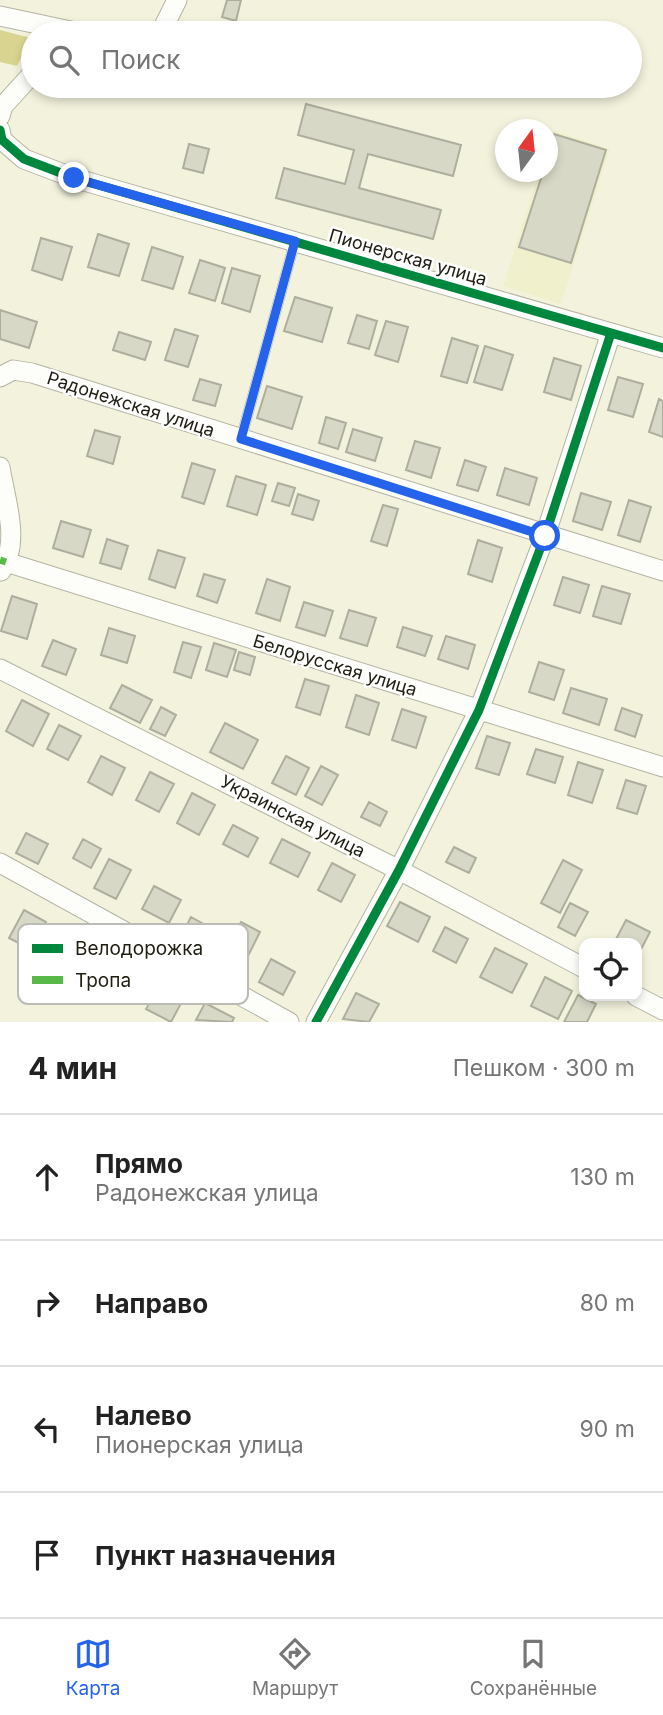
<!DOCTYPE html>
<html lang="ru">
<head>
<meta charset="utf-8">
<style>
  body { margin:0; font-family:Inter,sans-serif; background:#f6f6f6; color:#222 }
  .controls { position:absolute; right:21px; bottom:21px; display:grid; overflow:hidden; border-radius:14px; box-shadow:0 4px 10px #0003 }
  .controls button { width:63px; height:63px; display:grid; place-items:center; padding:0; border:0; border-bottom:2px solid #e0e0e0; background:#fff; color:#222; font:35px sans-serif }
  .compass { position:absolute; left:495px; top:119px; width:63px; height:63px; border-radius:50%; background:#fff; box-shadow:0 4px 10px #0003; rotate:15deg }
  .stop { position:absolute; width:21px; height:21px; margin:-16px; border:5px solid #2563eb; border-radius:50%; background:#fff }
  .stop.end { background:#2563eb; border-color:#fff; box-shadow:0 2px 7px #0008 }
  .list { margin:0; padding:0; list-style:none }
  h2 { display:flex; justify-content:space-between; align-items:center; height:91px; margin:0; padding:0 28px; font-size:30px }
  h2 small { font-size:23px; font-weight:400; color:#767676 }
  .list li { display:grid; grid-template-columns:46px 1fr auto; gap:21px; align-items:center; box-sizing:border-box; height:126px; padding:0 28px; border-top:2px solid #e0e0e0 }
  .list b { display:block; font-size:26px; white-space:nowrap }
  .list p { margin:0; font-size:23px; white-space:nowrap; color:#767676 }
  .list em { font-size:23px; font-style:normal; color:#767676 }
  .icon { flex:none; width:38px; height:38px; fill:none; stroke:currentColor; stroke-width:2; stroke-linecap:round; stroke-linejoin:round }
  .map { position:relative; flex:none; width:663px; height:1022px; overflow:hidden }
  .search { position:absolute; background:#fff; box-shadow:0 4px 10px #0003; left:21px; right:21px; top:21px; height:77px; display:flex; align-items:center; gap:18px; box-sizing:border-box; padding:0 24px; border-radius:38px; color:#767676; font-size:26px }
  .sheet { height:595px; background:#fff }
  nav { display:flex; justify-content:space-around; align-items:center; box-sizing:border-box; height:98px; border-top:2px solid #e0e0e0; background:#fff; font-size:19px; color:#767676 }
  nav a { display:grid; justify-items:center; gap:4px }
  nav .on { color:#2563eb }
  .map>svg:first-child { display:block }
</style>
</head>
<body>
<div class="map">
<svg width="663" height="1022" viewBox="0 0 663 1022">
  <rect width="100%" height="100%" fill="#f3f3dd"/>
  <!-- built -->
  <path fill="#f1f0cd" d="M552 130 610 149 561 304 503 286 539 172H548V145Z"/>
  <!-- forest -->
  <path fill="#d9d591" d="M0 30 31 38 17 66 0 62Z"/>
  <!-- building -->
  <path fill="#d8d8c6" stroke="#aeae9e" stroke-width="2" d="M227 0H241L236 21 222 17Z
    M494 24 524 33H490Z
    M306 104 461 145 453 176 368 154 359 188 441 210 433 239 276 198 284 168 345 184 354 150 298 135Z
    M554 134 606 150 571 263 519 247 543 172H548V157Z
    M189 144 209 149 203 173 183 168Z
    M98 234 129 244 119 276 88 267Z
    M41 238 72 247 62 280 32 270Z
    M152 247 183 257 173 289 142 280Z
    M200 260 225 268 215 301 189 293Z
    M232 268 260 276 250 312 222 303Z
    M295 297 332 308 322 342 284 331Z
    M0 310 37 322 29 348 0 339Z
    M357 315 377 321 369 349 348 343Z
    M386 321 408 327 398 362 375 355Z
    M175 329 198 336 188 367 165 360Z
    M119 332 151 342 145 360 113 350Z
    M452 338 478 346 467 383 441 376Z
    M485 346 513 355 502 390 474 382Z
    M554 358 581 366 571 400 544 392Z
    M618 377 643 384 633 417 608 410Z
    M200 379 221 385 215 406 193 400Z
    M267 386 302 397 292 429 257 418Z
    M659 399 663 401V437L649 432Z
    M326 417 346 423 338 449 319 443Z
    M353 429 382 438 375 461 346 452Z
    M95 430 120 437 113 464 87 456Z
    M415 441 440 448 431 478 406 470Z
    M465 460 486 467 478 491 457 485Z
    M192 463 215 470 204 504 182 497Z
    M505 468 537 478 529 505 497 495Z
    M236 476 266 485 257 515 227 506Z
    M278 483 295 488 289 506 272 501Z
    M581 493 611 502 602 530 573 521Z
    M298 494 319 501 313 520 292 514Z
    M629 500 651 507 640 542 618 535Z
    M383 505 398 509 387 546 371 541Z
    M61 521 91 530 83 557 53 548Z
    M107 539 128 546 121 569 100 563Z
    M478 540 502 548 492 582 468 574Z
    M158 550 185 558 175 588 149 579Z
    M204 574 225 580 217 603 197 596Z
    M563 577 589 585 580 613 554 605Z
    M267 579 290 587 280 621 256 613Z
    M602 586 630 594 621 624 593 616Z
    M12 596 37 604 27 639 1 631Z
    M304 602 333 611 325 636 296 627Z
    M349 610 376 618 367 646 340 638Z
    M403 627 432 636 425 656 397 647Z
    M109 628 135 636 127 663 101 655Z
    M446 636 475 645 468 669 438 659Z
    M53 640 76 649 66 675 42 666Z
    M183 642 201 647 191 678 174 672Z
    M214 643 236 650 227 677 206 670Z
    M239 652 255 657 250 675 234 670Z
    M539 662 564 670 554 700 529 692Z
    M305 679 329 686 320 715 296 707Z
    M122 685 152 700 140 723 110 708Z
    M571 688 607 699 599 725 563 713Z
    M356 695 379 703 369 735 346 727Z
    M22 700 49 714 33 746 6 731Z
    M161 707 176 715 165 736 150 729Z
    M622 708 642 715 635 737 615 730Z
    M402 709 426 717 416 748 392 740Z
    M225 723 258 740 243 769 210 752Z
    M59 725 81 736 68 760 47 749Z
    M487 736 510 743 499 775 476 768Z
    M536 749 563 757 555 783 527 774Z
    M101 756 125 768 112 795 88 782Z
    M286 756 309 768 296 795 272 783Z
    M578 762 603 770 592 803 568 795Z
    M321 766 338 775 322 805 305 796Z
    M150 772 174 784 159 812 136 800Z
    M626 780 646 786 637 814 617 808Z
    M192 793 215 805 199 835 177 823Z
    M369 802 387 812 380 826 361 817Z
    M233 825 258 838 248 857 223 844Z
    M26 833 48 844 38 864 16 853Z
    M83 839 101 849 91 868 73 858Z
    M282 839 310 853 298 877 270 863Z
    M454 847 476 858 469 873 446 862Z
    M109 859 131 870 116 899 94 888Z
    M563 860 582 870 560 913 541 903Z
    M332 863 355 875 341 902 318 890Z
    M154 886 181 900 169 923 142 909Z
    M400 902 430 917 418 942 387 926Z
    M570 903 588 912 575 936 558 927Z
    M24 910 46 922 32 950 9 938Z
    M191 917 207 926 195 948 179 940Z
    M626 920 650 932 637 957V943H614Z
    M241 922 260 932 244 964 224 954Z
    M445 927 468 939 456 963 433 951Z
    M495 948 527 964 512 993 480 977Z
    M271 959 295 972 283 995 259 982Z
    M545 977 572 991 558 1019 531 1006Z
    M161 982 186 994 171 1022 146 1009Z
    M356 993 379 1004 369 1022 343 1019Z
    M578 995 596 1004 587 1022H564Z
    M205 1003 234 1018 232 1022 196 1020Z"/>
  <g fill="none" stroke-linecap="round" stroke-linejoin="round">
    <defs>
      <path id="lane" d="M241 439 295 241"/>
      <path id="street" d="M0 16 80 33
        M157 33 162 30 177 0
        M0 116 3 106 33 73
        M0 130 2 140 24 159 74 178 663 348
        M0 377 13 370 32 373 663 571
        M0 467C5 499 21 542 1 571
        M6 562 663 767
        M0 669 399 870 584 968
        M0 863 289 1022
        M636 996 663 1010
        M316 1022 399 870 479 710 545 536 611 333"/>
    </defs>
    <!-- lane casing -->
    <use href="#lane" stroke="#b4b4a3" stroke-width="11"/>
    <!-- street casing -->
    <use href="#street" stroke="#b4b4a3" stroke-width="21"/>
    <!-- lane -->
    <use href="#lane" stroke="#fdfdfa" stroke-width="10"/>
    <!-- street -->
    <use href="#street" stroke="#fdfdfa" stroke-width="19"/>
    <!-- quiet -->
    <path stroke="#58b947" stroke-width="7" stroke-dasharray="14 7" stroke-linecap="butt" d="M0 560 6 562"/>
    <defs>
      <path id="cycleway" d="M0 130 2 140 24 159 74 178 663 348
        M316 1022 399 870 479 710 545 536 611 333"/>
    </defs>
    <!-- cycleway casing -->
    <use href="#cycleway" stroke="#fff" stroke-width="13"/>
    <!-- cycleway -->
    <use href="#cycleway" stroke="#00873e" stroke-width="9"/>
  </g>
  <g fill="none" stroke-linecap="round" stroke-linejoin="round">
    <!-- route -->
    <path stroke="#2563eb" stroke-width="9" d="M74 178 295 241 241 439 545 536"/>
  </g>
  <g text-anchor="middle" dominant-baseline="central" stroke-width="5" stroke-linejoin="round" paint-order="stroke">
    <!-- street labels -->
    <g font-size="18" fill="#1f1e10" stroke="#fff">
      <text transform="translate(408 257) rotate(16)">Пионерская улица</text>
      <text transform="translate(131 404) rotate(18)">Радонежская улица</text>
      <text transform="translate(335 665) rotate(17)">Белорусская улица</text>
      <text transform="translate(293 816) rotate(27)">Украинская улица</text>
    </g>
  </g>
  <!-- legend -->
  <rect x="18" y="924" width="230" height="80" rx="10" fill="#fff" stroke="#bcbcb7" stroke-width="2"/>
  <rect x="32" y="944" width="31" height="9" fill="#00873e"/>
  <rect x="32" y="976" width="31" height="8" fill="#58b947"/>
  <g font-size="19" fill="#1f1e10">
    <text x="75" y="955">Велодорожка</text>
    <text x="75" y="987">Тропа</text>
  </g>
</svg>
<div class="controls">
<button><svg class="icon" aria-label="locate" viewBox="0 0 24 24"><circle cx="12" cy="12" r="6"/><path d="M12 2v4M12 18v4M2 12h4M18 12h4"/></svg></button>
</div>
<svg class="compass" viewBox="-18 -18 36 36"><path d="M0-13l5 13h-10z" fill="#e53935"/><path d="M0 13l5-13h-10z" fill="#767676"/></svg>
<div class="stop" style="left:545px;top:536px"></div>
<div class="stop end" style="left:74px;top:178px"></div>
<div class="search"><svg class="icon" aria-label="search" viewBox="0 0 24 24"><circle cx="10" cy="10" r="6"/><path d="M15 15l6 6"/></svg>Поиск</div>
</div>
<section class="sheet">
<h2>4 мин<small>Пешком · 300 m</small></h2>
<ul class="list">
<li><svg class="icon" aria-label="ahead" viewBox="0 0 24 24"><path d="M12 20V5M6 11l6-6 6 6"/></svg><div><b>Прямо</b><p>Радонежская улица</p></div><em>130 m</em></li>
<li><svg class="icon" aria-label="right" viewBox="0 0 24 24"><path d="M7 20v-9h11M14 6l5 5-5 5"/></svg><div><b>Направо</b></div><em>80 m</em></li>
<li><svg class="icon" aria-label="left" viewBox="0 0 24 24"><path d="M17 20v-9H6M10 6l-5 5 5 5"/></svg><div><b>Налево</b><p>Пионерская улица</p></div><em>90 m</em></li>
<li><svg class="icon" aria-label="arrive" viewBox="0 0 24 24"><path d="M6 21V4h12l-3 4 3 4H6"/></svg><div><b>Пункт назначения</b></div></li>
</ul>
</section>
<nav>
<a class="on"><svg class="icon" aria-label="map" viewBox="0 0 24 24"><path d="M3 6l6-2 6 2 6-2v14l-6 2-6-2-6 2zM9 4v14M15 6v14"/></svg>Карта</a>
<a><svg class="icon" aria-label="directions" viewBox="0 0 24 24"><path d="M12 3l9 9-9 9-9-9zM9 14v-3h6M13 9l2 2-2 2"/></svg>Маршрут</a>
<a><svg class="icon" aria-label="saved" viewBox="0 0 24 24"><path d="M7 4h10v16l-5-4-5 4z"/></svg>Сохранённые</a>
</nav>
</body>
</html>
